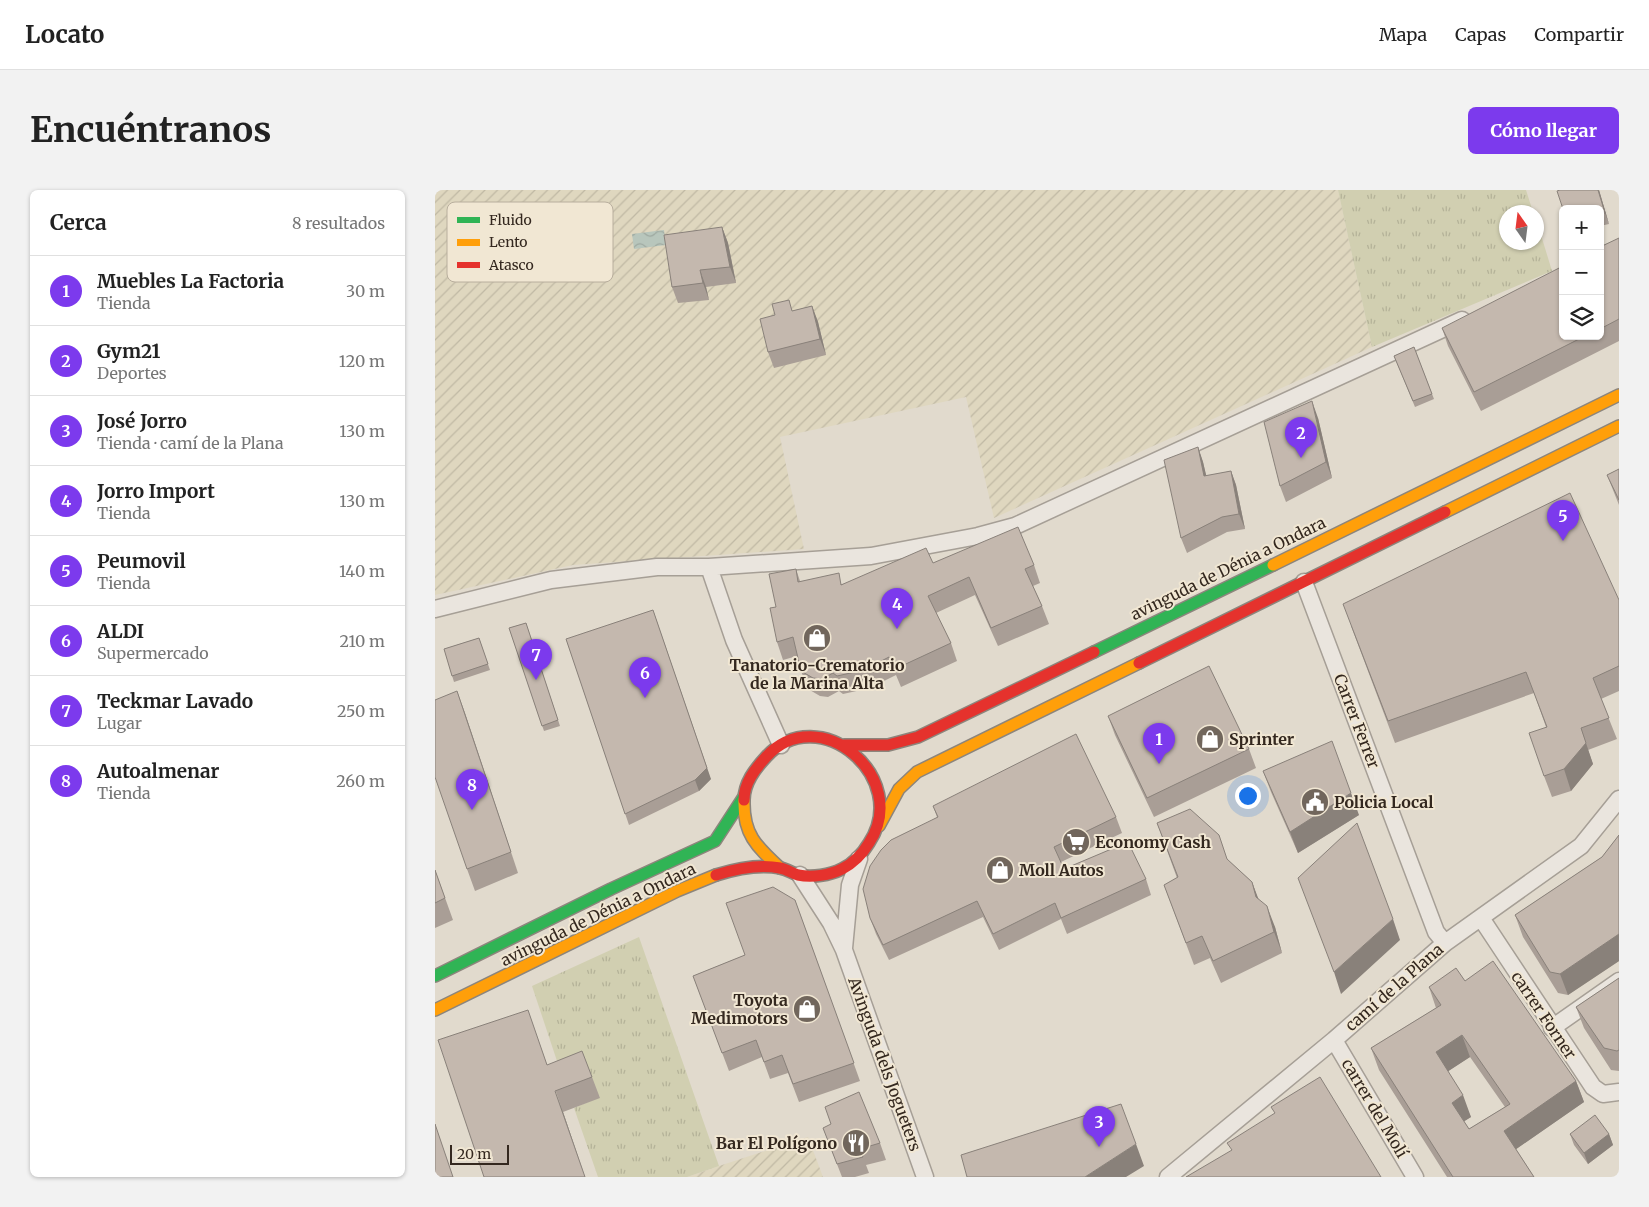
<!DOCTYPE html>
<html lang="es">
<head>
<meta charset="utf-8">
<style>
  body { margin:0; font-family:Merriweather,serif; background:#f2f2f2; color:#222 }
  .controls { position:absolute; right:15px; top:15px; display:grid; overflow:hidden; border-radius:8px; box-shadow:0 1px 4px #0004 }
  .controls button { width:45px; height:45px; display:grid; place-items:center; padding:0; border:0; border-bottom:1px solid #e0e0e0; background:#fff; color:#222; font:25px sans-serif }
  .compass { position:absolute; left:1064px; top:15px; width:45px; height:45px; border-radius:50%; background:#fff; box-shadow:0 1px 4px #0004; rotate:346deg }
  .scale { position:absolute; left:15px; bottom:12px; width:59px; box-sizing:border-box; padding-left:5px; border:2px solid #34281f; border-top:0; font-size:14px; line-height:18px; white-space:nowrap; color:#34281f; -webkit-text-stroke:4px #f1e7d3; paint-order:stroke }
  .you { position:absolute; left:812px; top:605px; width:18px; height:18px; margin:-12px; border:4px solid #fff; border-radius:50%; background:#1a73e8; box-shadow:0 0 0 8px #1a73e833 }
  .badge { display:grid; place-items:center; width:32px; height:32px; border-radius:50%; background:#7c3aed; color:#fff; font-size:16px; font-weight:700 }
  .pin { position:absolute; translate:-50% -41px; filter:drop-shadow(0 1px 2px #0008) }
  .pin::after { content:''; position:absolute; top:26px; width:18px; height:15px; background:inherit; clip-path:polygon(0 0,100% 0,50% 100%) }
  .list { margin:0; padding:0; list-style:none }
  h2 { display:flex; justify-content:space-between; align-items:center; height:65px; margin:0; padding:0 20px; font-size:21px }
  h2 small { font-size:16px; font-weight:400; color:#767676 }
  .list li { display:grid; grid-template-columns:32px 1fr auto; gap:15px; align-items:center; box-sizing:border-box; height:70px; padding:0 20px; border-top:1px solid #e0e0e0 }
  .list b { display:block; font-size:19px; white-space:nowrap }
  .list p { margin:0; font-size:16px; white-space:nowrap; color:#767676 }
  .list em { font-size:16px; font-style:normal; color:#767676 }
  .icon { flex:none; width:28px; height:28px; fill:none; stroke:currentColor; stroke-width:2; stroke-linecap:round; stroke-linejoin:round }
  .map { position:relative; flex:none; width:1184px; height:987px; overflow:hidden; border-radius:8px }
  header { display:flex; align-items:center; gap:30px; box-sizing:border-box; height:70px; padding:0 25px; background:#fff; border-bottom:1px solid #e0e0e0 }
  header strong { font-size:24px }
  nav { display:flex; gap:28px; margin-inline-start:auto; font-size:18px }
  .intro { display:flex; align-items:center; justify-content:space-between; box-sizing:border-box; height:120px; padding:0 30px }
  h1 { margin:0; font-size:35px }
  .button { padding:12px 22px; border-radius:8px; background:#7c3aed; color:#fff; font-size:18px; font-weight:700 }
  main { display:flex; gap:30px; padding:0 30px }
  aside { flex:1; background:#fff; border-radius:8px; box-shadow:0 1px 4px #0004 }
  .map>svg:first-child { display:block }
</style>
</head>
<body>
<header>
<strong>Locato</strong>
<nav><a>Mapa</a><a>Capas</a><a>Compartir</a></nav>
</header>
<div class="intro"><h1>Encuéntranos</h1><a class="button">Cómo llegar</a></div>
<main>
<aside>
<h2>Cerca<small>8 resultados</small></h2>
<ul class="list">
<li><span class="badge">1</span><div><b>Muebles La Factoria</b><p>Tienda</p></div><em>30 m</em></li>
<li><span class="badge">2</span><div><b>Gym21</b><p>Deportes</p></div><em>120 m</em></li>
<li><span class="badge">3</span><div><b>José Jorro</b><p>Tienda · camí de la Plana</p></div><em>130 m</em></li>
<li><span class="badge">4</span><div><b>Jorro Import</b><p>Tienda</p></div><em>130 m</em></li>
<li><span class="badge">5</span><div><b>Peumovil</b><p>Tienda</p></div><em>140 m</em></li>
<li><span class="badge">6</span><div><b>ALDI</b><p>Supermercado</p></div><em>210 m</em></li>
<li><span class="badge">7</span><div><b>Teckmar Lavado</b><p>Lugar</p></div><em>250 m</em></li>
<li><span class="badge">8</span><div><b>Autoalmenar</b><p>Tienda</p></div><em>260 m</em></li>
</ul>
</aside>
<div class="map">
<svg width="1184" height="987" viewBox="0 0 1184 987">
  <defs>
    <pattern id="farmland-furrows" width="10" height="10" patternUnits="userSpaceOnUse" patternTransform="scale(1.25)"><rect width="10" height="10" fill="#dfd7bf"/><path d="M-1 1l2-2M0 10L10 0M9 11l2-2" fill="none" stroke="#c0b9a4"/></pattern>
    <pattern id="grass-tufts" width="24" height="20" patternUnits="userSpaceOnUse" patternTransform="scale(1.25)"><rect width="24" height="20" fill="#d1cfb1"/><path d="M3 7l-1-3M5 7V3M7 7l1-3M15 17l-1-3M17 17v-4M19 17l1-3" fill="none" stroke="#b4b298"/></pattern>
    <pattern id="water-waves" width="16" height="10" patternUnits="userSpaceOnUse" patternTransform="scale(1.25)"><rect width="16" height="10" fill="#b8c6bc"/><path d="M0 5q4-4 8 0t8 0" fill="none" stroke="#9faaa1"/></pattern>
  </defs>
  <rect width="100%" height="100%" fill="#e1dacd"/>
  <!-- farmland -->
  <path fill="url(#farmland-furrows)" d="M0 0H903L937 157 559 328 531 207 345 247 369 359 138 375 0 405Z
    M373 947 388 987H252L284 976Z"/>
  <!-- grass -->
  <path fill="url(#grass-tufts)" d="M903 0H1091L1098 22H1072V52H1102V32L1117 81 937 157Z
    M204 747 284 976 252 987H163L139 918 165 907 129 892 97 796Z"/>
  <!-- water -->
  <path fill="url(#water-waves)" d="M229 40 231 55 199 59 197 44Z"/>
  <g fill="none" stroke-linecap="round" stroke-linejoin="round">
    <defs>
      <path id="street" d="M274 377 299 450 346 555
        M869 392 1001 742 1010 753
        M0 419 116 390 222 377H274L436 366 543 346 580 336 1027 130
        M365 685 396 733 409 760 490 987
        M1046 728 1158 897 1168 904 1184 902
        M409 758 415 695 424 669
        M1117 838 1184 791
        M899 850 980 987
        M733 987 899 850 1010 753 1146 656 1184 609"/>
      <path id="fast" d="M659 462 838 375
        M0 786 176 699 280 651 308 608"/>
      <path id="slow" d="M1010 322 1184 236
        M838 375 1184 205
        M309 610C308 644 321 656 345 678
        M444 636 464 599 482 582 704 473
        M0 820 242 701 281 685"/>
      <path id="jam" d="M704 473 1010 322
        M409 555H453L483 547 659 462
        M281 685C300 679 325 674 345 678 351 679 357 683 363 685 377 688 395 685 407 679 419 673 428 663 434 653 477 588 384 509 331 567 320 579 309 593 309 610"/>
    </defs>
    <!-- street casing -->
    <use href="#street" stroke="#a69f96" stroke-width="19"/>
    <!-- fast casing -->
    <use href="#fast" stroke="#8c857c" stroke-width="14"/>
    <!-- slow casing -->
    <use href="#slow" stroke="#8c857c" stroke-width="14"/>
    <!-- jam casing -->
    <use href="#jam" stroke="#8c857c" stroke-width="14"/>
    <!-- street -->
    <use href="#street" stroke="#eae5de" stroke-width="16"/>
    <!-- fast -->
    <use href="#fast" stroke="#30b455" stroke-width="11"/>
    <!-- slow -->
    <use href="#slow" stroke="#ff9f0a" stroke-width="11"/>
    <!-- jam -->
    <use href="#jam" stroke="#e5322d" stroke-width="11"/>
  </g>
  <!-- wall -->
  <path fill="#a99e96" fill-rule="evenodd" d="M1164 0 1174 34 1165 36V19Z
    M287 37 293 53 301 93 271 97 274 110 243 113 237 97Z
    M1184 48V151L1046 221 1013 156 1007 138 1128 146H1165V57Z
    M377 116 383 132 391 165 339 178 333 162 358 121Z
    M979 157 999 209 980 217 959 166Z
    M883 228 897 288 851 312 845 296Z
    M763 257 768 272 771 286 796 281 801 295 810 339 792 342 752 363 746 348Z
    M1184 279V315L1172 285Z
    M498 373 599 375 605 393 598 396 607 416 614 434 563 456 540 405 501 423 516 453 522 471 466 497 461 485 435 498 408 504 404 501 393 507 385 506 373 499 366 481 362 466 348 470 342 452 341 417 361 379 365 391 408 394Z
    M1184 410V501L1166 509 1182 549 1153 560 1158 574 1136 601 1117 607 1109 586 1111 537 1099 503 960 553 916 436Z
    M91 433 125 536 109 541 74 438Z
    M44 448 55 480 19 492 9 459Z
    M131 449 276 589 264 601 194 635Z
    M22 501 83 683 40 701 32 679Z
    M673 526 814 559 821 578 719 627 680 545Z
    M828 581 924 625 863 663 836 602Z
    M498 616 681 627 687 643 626 672 629 679 711 689 716 705 632 744 626 729 564 760 548 727 454 770 441 744 435 728 502 627Z
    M722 633 793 670 817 692 823 709 840 737 847 763 786 793 775 768 759 775 729 695 742 688Z
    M1184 645V771L1133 805 1123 803 1088 747 1080 725 1167 667Z
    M0 680 18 730 0 738Z
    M360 710 425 891 364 912 353 883 335 889 327 867 294 881 258 786 310 765Z
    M1184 788V881L1176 880 1149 838 1141 817Z
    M1030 791 1141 891 1149 912 1081 959 1099 987H1012L944 880 936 858 1001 818 994 797ZM1035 867 1070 917 1034 939 1029 931 1036 927 1013 881Z
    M93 820 112 875 157 887 165 908 128 922 150 987Z
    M388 938 445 953 451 970 431 975 434 983 420 987H407Z
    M1135 944H1174L1178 955 1153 974 1139 955Z"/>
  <!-- shaded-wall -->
  <path fill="#89817a" d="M1163 0H1164L1174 34 1170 23Z
    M287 37 293 53 301 93 295 77Z
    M265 80 271 97 274 110 268 93Z
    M377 116 383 132 391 165 385 149Z
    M877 211 883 228 897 288 891 272Z
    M763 257 768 272 775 301 769 286Z
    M796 281 801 295 810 339 804 324Z
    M218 420 276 589 264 601 260 590Z
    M22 501 30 523 83 683 76 662Z
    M1146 538 1158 574 1136 601 1129 579Z
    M916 603 924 625 863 663 855 642Z
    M817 692 825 713 821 707Z
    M832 716 840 737 847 763 839 742Z
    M958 729 965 750 906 804 899 782Z
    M1184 744V771L1133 805 1125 784Z
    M1027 845 1035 867 1009 884 1001 862Z
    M1141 891 1149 912 1077 962 1069 941Z
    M120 901 128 922 150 987Z
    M1028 905 1036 927 1025 934 1017 913Z
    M1174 944 1178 955 1153 974 1149 963Z
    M701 954 709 976 691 987H650Z"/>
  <!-- building -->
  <path fill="#c4b8ae" stroke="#89817a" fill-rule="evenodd" d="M1125 0H1163L1170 23 1165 24V19H1128L1122 1Z
    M287 37 295 77 265 80 268 93 237 97 229 45Z
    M1184 48V129L1165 139V57Z
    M1128 76V146H1150L1039 202 1007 138Z
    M354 110 357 121 377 116 385 149 333 162 325 129 340 125 337 114Z
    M979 157 997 204 978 211 959 166Z
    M877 211 891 272 845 296 829 232Z
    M763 257 769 286 796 281 804 324 787 327 746 348 729 270Z
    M1184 279V310L1172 285Z
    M1135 303 1184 410V476L1158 488 1174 528 1146 538 1151 553 1129 579 1109 586 1094 543 1112 537 1091 482 953 531 908 414Z
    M583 337 599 375 590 379 607 416 556 438 534 387 493 406 516 453 460 479 454 467 429 480 402 486 398 483 387 489 378 488 366 481 358 447 342 452 335 418 341 417 334 384 361 379 363 392 404 383 406 395 491 358 498 373Z
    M218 420 272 578 260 590 190 624 131 449Z
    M91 433 123 530 107 536 74 438Z
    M44 448 53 474 17 486 9 459Z
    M774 476 814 559 712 608 673 526Z
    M22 501 76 662 32 679 0 587V510Z
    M641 544 681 627 619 657 629 679 693 652 711 689 626 728 620 713 558 744 542 711 448 755 435 728 428 699 435 676 446 660 456 650 503 627 498 616Z
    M897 551 916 603 855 642 828 581Z
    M755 619 784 645 792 669 817 692 821 707 832 716 839 742 778 771 767 746 751 753 729 695 743 687 722 633Z
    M922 633 958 729 899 782 863 688Z
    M1184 645V744L1125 784 1115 782 1080 725 1167 667Z
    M0 680 10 708 0 713Z
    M338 697 360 710 419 873 358 894 347 865 329 872 321 850 287 863 258 786 310 765 291 713Z
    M1058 771 1141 891 1069 941 1099 987H1018L936 858 1006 815 994 797 1021 778 1030 791ZM1027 845 1075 914 1034 939 1017 913 1028 905 1001 862Z
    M1184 788V860L1182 861 1169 858 1141 817Z
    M93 820 112 875 147 861 157 887 120 901 150 987H49L3 850Z
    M885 887 946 987H751L797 960 792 953 840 923 836 917Z
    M424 902 445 953 425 959 428 967 402 974 388 938 396 934 390 917Z
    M686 914 701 954 650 987H532L526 965Z
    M1160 925 1174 944 1149 963 1135 944Z
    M0 934 18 987H0Z"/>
  <!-- icons -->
  <defs>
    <symbol id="shop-disc" viewBox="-11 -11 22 22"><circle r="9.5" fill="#71665c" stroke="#f1e7d3"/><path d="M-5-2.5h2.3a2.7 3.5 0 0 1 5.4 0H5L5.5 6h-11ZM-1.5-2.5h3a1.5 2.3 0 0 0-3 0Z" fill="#fff"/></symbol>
    <symbol id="civic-disc" viewBox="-11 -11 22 22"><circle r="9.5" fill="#71665c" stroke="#f1e7d3"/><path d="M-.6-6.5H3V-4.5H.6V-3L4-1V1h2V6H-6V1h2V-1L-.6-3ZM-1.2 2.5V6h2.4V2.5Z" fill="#fff"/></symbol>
    <symbol id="supermarket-disc" viewBox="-11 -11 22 22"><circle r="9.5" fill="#71665c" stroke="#f1e7d3"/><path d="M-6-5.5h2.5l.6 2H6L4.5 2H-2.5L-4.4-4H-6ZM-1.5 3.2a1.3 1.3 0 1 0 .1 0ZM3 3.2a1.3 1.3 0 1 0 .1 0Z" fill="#fff"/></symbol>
    <symbol id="restaurant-disc" viewBox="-11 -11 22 22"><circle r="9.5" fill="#71665c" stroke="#f1e7d3"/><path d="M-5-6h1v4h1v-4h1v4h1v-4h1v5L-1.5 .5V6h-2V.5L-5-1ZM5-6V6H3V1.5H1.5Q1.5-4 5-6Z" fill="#fff"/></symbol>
  </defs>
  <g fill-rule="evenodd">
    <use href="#shop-disc" x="366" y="432" width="32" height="32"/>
    <use href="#shop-disc" x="759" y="533" width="32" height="32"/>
    <use href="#civic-disc" x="864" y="596" width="32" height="32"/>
    <use href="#supermarket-disc" x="625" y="636" width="32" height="32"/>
    <use href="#shop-disc" x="549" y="664" width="32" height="32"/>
    <use href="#shop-disc" x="356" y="803" width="32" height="32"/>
    <use href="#restaurant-disc" x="405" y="937" width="32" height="32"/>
  </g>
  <g text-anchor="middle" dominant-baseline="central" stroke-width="4" stroke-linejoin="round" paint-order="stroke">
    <!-- street labels -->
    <g font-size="16" fill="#34281f" stroke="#f1e7d3">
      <text transform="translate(793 378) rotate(-26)">avinguda de Dénia a Ondara</text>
      <text transform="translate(922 531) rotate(69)">Carrer Ferrer</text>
      <text transform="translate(163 724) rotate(-26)">avinguda de Dénia a Ondara</text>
      <text transform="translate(959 797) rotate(-41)">camí de la Plana</text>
      <text transform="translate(1109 825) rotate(56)">carrer Forner</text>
      <text transform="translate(450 874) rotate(70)">Avinguda dels Jogueters</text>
      <text transform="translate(940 918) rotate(59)">carrer del Molí</text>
    </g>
    <!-- poi labels -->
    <g font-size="16" font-weight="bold" fill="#34281f" stroke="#f1e7d3" text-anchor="start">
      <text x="382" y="475" text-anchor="middle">Tanatorio-Crematorio<tspan x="382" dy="18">de la Marina Alta</tspan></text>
      <text x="794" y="549">Sprinter</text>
      <text x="899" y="612">Policia Local</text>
      <text x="660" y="652">Economy Cash</text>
      <text x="584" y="680">Moll Autos</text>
      <text x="353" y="810" text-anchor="end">Toyota<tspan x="353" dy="18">Medimotors</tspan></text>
      <text x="402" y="953" text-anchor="end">Bar El Polígono</text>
    </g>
  </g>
  <!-- legend -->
  <rect x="12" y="12" width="166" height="80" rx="8" fill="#f1e7d3" stroke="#b8ae9d" stroke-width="1"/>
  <rect x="22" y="27" width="23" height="6" fill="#30b455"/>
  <rect x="22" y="49" width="23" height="7" fill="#ff9f0a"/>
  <rect x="22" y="72" width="23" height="6" fill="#e5322d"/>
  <g font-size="14" fill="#34281f">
    <text x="54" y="35">Fluido</text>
    <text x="54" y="57">Lento</text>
    <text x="54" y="80">Atasco</text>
  </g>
</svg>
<div class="controls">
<button>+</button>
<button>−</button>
<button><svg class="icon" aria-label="layers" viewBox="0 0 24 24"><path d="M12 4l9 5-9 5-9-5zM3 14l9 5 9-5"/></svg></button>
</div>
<svg class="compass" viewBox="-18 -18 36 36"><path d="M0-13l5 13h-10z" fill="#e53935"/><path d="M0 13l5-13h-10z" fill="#767676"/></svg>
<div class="scale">20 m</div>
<div class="you"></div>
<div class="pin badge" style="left:724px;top:574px">1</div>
<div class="pin badge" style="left:866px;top:268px">2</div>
<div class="pin badge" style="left:664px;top:957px">3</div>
<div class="pin badge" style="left:462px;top:439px">4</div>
<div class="pin badge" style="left:1128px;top:351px">5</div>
<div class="pin badge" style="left:210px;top:508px">6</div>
<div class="pin badge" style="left:101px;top:490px">7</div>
<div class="pin badge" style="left:37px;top:620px">8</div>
</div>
</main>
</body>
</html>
